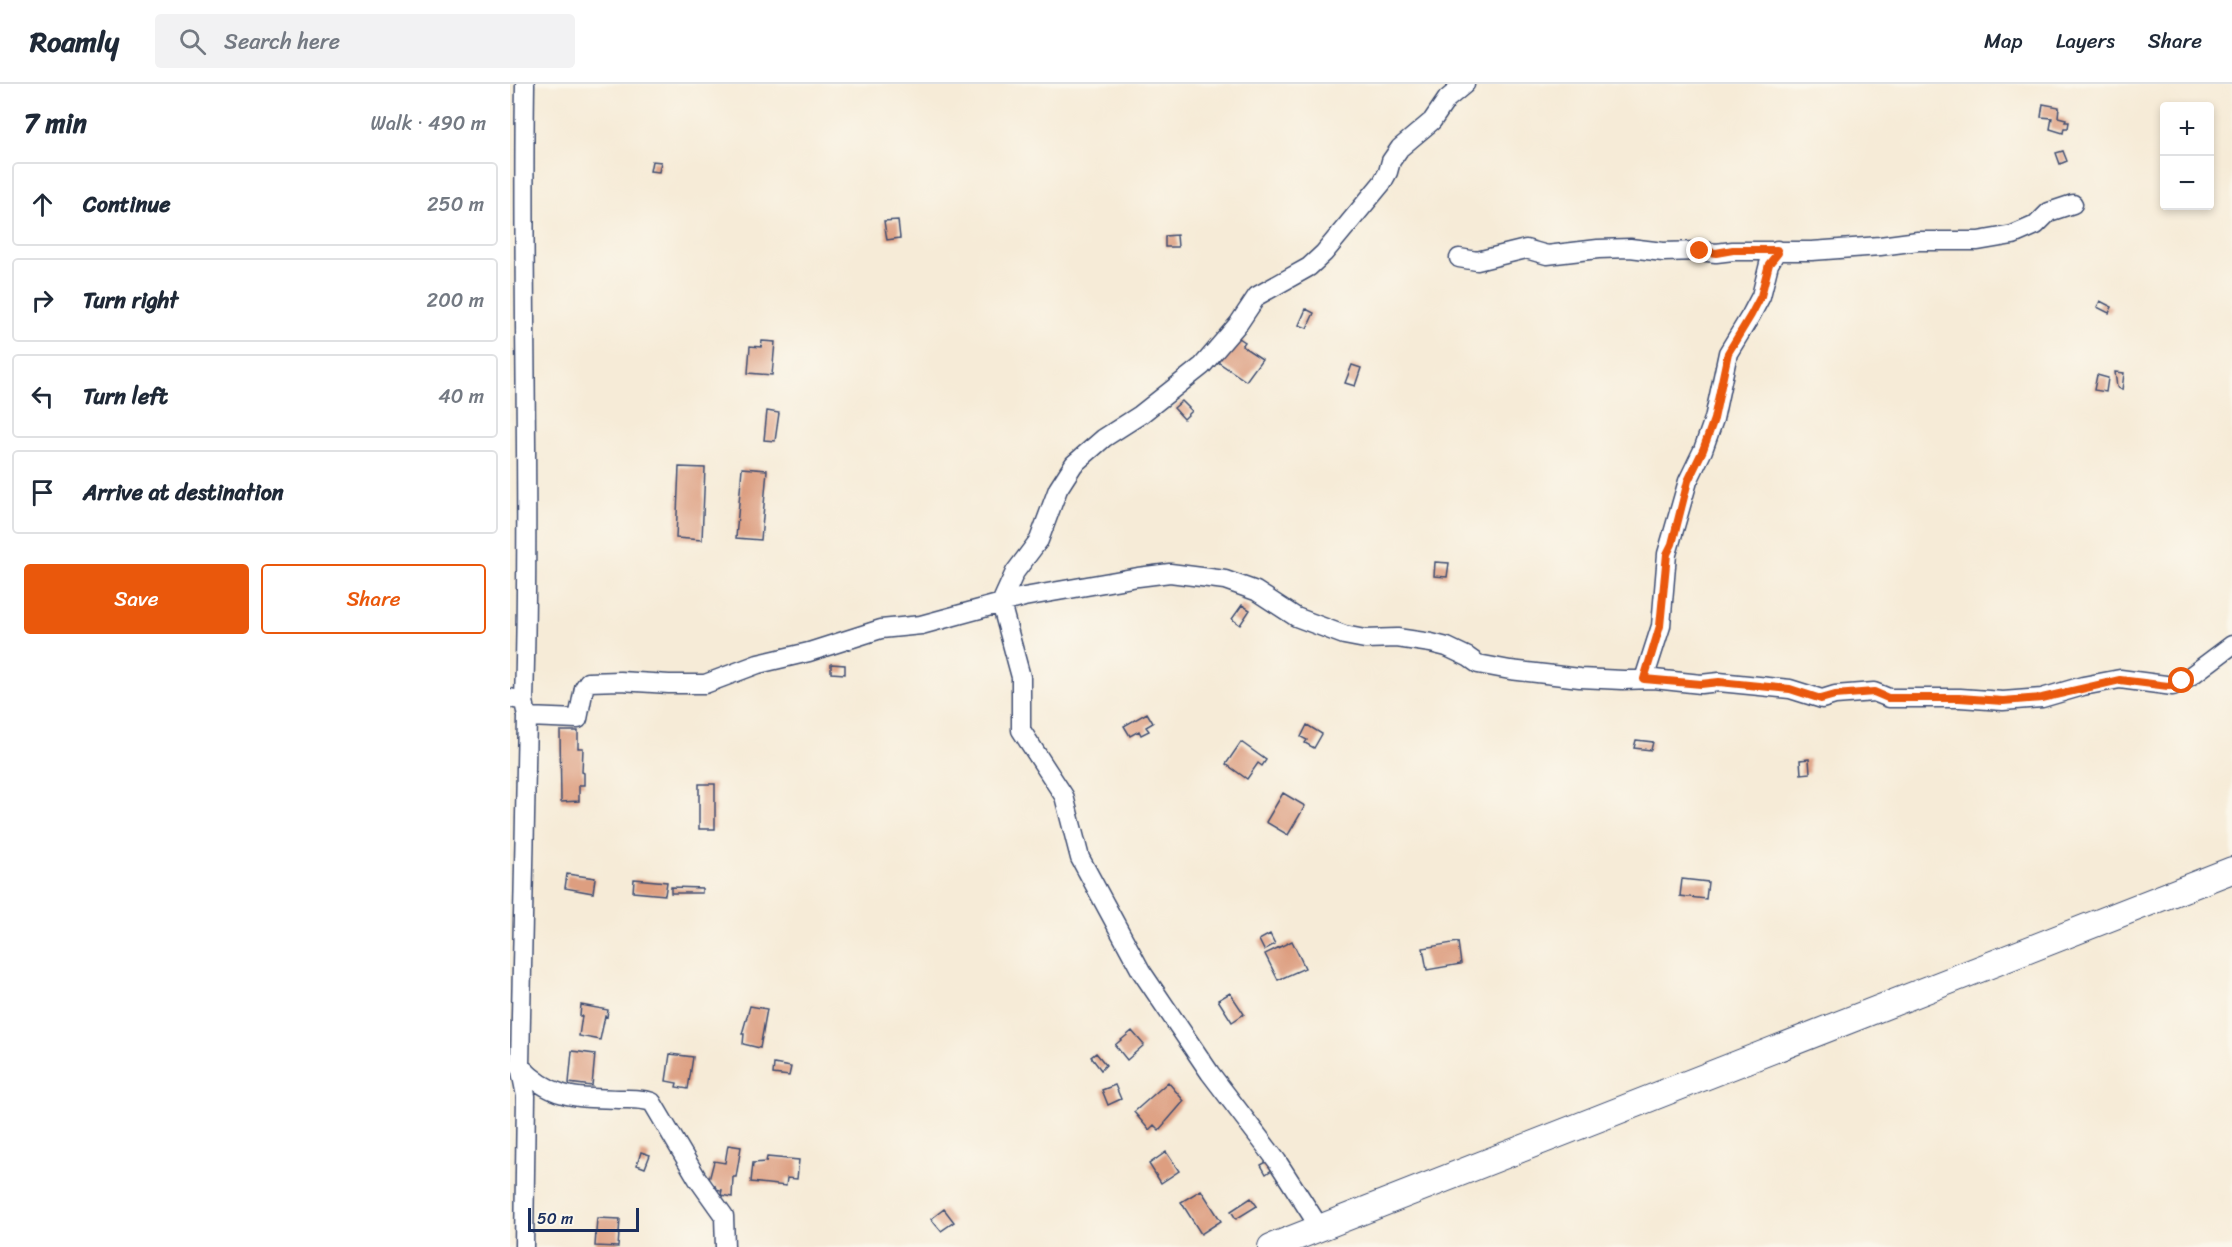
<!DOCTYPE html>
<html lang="en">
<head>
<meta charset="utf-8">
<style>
  body { margin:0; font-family:Sriracha,sans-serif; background:#f2f2f3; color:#1f2937 }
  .controls { position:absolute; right:18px; top:18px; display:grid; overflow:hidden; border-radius:6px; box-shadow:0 3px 9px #0003 }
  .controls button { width:54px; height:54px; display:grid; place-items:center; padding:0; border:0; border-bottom:2px solid #e0e1e3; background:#fff; color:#1f2937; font:30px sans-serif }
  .scale { position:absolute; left:18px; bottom:15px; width:111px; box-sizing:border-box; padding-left:6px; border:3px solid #1b2f5e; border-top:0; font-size:16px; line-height:21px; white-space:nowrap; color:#1b2f5e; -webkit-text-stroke:4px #fbf7ec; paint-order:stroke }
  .stop { position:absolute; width:18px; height:18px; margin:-14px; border:4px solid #ea580c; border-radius:50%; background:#fff }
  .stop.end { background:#ea580c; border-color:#fff; box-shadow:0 2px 6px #0008 }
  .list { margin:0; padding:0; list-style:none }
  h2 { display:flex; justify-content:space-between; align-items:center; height:78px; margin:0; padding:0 24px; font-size:26px }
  h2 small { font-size:20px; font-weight:400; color:#747a83 }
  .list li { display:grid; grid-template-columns:39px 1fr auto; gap:18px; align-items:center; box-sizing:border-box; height:84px; margin:0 12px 12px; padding:0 12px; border:2px solid #e0e1e3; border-radius:6px }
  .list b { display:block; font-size:22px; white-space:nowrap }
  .list em { font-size:20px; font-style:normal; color:#747a83 }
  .actions { display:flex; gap:12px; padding:18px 24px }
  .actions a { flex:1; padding:14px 0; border:2px solid #ea580c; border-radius:6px; text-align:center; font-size:21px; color:#ea580c }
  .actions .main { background:#ea580c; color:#fff }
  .icon { flex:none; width:33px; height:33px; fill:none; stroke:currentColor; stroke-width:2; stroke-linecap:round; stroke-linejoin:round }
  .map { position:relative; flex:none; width:1722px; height:1163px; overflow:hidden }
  header { display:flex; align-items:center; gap:36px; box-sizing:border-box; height:84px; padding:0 30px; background:#fff; border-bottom:2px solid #e0e1e3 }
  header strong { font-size:28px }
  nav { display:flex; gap:33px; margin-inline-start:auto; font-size:21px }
  .search { width:420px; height:54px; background:#f2f2f3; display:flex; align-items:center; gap:15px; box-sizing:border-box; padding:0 21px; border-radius:6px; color:#747a83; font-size:22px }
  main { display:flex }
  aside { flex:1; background:#fff }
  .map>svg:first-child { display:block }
</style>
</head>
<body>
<header>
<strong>Roamly</strong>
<div class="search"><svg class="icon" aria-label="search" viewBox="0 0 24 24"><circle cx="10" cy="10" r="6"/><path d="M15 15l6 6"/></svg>Search here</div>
<nav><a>Map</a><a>Layers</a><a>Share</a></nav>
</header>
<main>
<aside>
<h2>7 min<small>Walk · 490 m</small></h2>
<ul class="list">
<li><svg class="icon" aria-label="ahead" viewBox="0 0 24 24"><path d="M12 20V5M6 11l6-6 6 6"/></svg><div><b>Continue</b></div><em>250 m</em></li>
<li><svg class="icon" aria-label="right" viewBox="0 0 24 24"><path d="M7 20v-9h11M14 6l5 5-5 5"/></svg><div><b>Turn right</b></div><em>200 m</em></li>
<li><svg class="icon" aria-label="left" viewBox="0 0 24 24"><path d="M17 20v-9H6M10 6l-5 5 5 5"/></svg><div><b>Turn left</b></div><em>40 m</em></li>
<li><svg class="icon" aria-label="arrive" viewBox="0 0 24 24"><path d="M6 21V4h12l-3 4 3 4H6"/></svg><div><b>Arrive at destination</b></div></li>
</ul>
<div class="actions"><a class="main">Save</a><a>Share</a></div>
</aside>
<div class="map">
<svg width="1722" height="1163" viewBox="0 0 1722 1163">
  <rect width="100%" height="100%" fill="#fbf7ec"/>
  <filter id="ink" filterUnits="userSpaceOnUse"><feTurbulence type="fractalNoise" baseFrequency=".0167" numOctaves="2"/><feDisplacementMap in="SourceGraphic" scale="12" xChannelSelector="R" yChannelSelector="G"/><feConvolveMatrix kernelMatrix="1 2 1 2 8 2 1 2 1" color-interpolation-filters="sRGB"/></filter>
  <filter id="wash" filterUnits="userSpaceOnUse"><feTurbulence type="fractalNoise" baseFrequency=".008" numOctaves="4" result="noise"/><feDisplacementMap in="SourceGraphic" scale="24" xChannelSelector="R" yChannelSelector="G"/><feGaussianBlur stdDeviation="1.35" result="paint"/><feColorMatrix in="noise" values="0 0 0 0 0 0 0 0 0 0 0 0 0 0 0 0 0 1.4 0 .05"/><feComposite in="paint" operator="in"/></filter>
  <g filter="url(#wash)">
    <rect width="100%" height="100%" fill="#f6ebd7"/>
    <g id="blocks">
      <!-- building -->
      <path fill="#dd9e80" d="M1533 20 1549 23 1548 33 1556 35 1555 38H1559L1558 44H1554L1553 49 1540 45 1542 34 1531 33Z
        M1553 67 1557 77 1550 80 1546 69Z
        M142 77 151 78 149 88 140 87Z
        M388 136 390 154 377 156 374 137Z
        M667 151 668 163H655V152Z
        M1590 217 1602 223 1599 229 1587 223Z
        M796 225 804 229 797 244 789 241Z
        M726 252 735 258 732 262 752 275 736 297 708 278Z
        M252 257 265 258 262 291 238 289 240 262 251 263Z
        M842 281 851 284 845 302 835 299Z
        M1605 288 1614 289 1612 306 1607 303Z
        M1587 291 1598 294 1596 308 1584 306Z
        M672 317 682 327 674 335 664 324Z
        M257 327 269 329 265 357 254 356Z
        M169 383 195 384 192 456 166 454Z
        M232 384 257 386 251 456 226 454Z
        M925 478 939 479 937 493 924 492Z
        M732 521 740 526 730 541 722 535Z
        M321 580 335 581V590L321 589Z
        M637 629 643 639 636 643 639 647 631 651 629 647 620 652 614 642Z
        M797 641 812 650 804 664 795 659 797 656 791 653Z
        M50 647H68V664H73L72 688 74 689V701H69V717L51 718Z
        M1126 656 1143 658 1141 666 1124 664Z
        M731 658 756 676 752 682 748 679 737 695 716 680Z
        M1299 675 1300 689 1291 690 1290 676Z
        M189 700H205V745H189Z
        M773 709 795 722 778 751 756 738Z
        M57 790 85 794 83 809 55 804Z
        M124 795 157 798 155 811 123 808Z
        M1172 795 1198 798 1196 815 1170 812Z
        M161 803 192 804V809H161Z
        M760 850 765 860 754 866 749 856Z
        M782 857 795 884 768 896 755 870Z
        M948 858 951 880 917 886 913 864Z
        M720 909 734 930 722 938 708 916Z
        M71 921 98 926 97 933 95 932 90 956 69 952 72 932H70Z
        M240 922 257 925 250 964 233 960 234 950H232Z
        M622 947 634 961 617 976 605 961Z
        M62 967 85 970 82 1002 59 999Z
        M586 969 596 981 591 986 581 973Z
        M160 970 183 973 178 1005 166 1003 167 999 156 997Z
        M264 980 281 983 279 992 263 990Z
        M658 998 674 1017 649 1046 644 1041 639 1046 624 1028Z
        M605 1001 611 1015 598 1021 592 1006Z
        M218 1061 231 1063 226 1093H223L222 1113 211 1111 212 1106 204 1105 205 1101 198 1100 204 1077 215 1079Z
        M131 1068 140 1071 135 1084 127 1081Z
        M656 1068 669 1087 651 1099 639 1080Z
        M257 1073 289 1076 287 1095 277 1094 276 1102 241 1098 243 1079 256 1078Z
        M758 1077 763 1085 756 1090 751 1081Z
        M691 1106 711 1137 691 1150 671 1118Z
        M741 1114 747 1122 726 1135 721 1127Z
        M434 1125 444 1138 431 1147 421 1135Z
        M87 1134 110 1135 108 1163 85 1162Z"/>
    </g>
  </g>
  <g filter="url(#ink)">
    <use href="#blocks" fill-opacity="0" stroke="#3c4b70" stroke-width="1.5"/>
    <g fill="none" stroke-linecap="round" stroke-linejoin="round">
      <defs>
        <path id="street" d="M949 174 967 177 1016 165 1037 171 1088 165 1120 164 1153 168 1190 167 1206 169 1223 167H1302L1370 162 1408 157H1468L1503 151 1526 141 1539 128 1563 120
          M1134 595 1151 542 1157 470 1178 397 1193 366 1204 335 1218 269 1241 231 1251 212 1259 180 1267 166
          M0 614 14 617 17 633 10 982 16 1012 14 1163
          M14 617C20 411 12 206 15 0
          M17 633 68 635 74 604 78 598 110 597 159 600H195L248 580 299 568 371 545 411 541 514 513 628 493 660 489 715 496 746 507 786 533 834 551 855 555 887 554 921 559 937 563 958 573 968 580 1000 586 1070 594 1113 596 1144 595 1191 600 1209 598 1280 605 1312 615 1325 611 1364 608 1379 614H1450L1493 617 1532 614 1573 602 1610 595 1663 602 1682 591 1722 561
          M10 982C41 1015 66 1014 109 1015 121 1015 131 1014 142 1018L187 1094 214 1132 215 1163
          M810 1144 767 1077 700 989 631 887 570 774 554 712 511 646V593L491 519 505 488 529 456 548 405 564 380 594 354 630 331 692 282 729 239 747 212 799 183 814 169 872 99 878 88 881 77 890 64 922 37 937 15 955 0"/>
        <path id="secondary" d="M761 1163 1722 786"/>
      </defs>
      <!-- street casing -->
      <use href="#street" stroke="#3c4b70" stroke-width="21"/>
      <!-- secondary casing -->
      <use href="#secondary" stroke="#3c4b70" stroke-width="28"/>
      <!-- street -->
      <use href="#street" stroke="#fff" stroke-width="18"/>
      <!-- secondary -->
      <use href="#secondary" stroke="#fff" stroke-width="26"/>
    </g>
  </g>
  <g fill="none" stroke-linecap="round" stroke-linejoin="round" filter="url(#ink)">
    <!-- route -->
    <path stroke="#ea580c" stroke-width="8" d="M1190 167 1206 169 1223 166H1267L1268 169 1259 180 1251 212 1241 231 1218 269 1204 335 1193 366 1178 397 1162 460 1157 470 1150 542 1134 595 1191 600 1209 598 1280 605 1311 615 1325 611 1364 608 1378 614H1449L1493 617 1532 614 1610 596 1658 602H1663L1672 597"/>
  </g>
</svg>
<div class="controls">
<button>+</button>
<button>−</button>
</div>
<div class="scale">50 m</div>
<div class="stop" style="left:1672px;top:597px"></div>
<div class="stop end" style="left:1190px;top:167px"></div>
</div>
</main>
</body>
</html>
